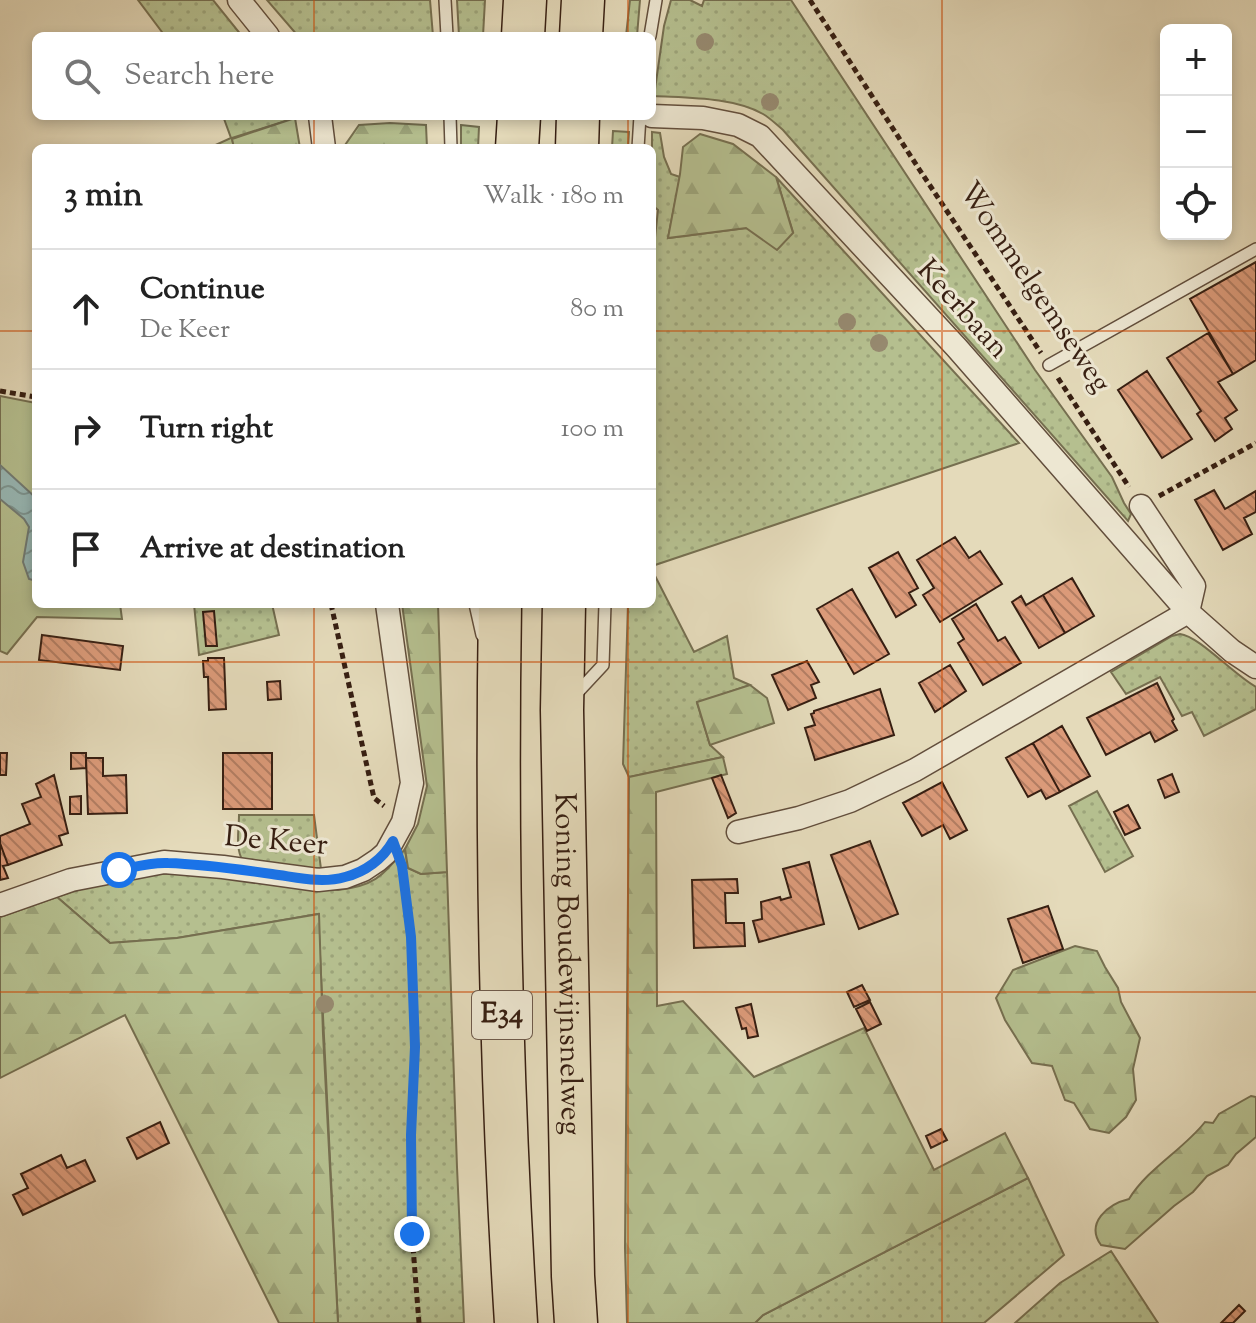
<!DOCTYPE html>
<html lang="en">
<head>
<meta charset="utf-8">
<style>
  body { margin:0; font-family:"Sorts Mill Goudy",serif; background:#f2f2f2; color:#222 }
  .controls { position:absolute; right:24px; top:24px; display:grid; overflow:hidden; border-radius:12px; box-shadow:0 4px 12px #0003 }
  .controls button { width:72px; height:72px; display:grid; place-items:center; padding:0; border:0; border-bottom:2px solid #e0e0e0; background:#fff; color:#222; font:40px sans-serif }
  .stop { position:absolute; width:24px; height:24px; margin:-18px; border:6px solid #1a73e8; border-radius:50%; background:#fff }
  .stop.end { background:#1a73e8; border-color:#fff; box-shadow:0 2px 8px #0008 }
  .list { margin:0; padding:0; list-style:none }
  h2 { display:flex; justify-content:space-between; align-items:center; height:104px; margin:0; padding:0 32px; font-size:34px }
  h2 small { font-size:26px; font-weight:400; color:#767676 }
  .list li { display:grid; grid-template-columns:52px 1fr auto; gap:24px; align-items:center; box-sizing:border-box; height:120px; padding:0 32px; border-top:2px solid #e0e0e0 }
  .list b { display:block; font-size:30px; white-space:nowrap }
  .list p { margin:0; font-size:26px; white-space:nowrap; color:#767676 }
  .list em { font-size:26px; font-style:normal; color:#767676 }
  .icon { flex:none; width:44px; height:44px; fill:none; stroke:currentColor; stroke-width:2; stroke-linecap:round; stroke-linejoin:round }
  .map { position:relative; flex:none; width:1256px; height:1323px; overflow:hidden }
  .search { position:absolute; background:#fff; box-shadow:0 4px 12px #0003; left:32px; top:32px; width:624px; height:88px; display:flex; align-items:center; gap:20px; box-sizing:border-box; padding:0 28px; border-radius:12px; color:#767676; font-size:30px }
  .panel { position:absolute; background:#fff; box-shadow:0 4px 12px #0003; left:32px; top:144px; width:624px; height:464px; border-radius:12px }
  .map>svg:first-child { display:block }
</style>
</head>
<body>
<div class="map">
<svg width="1256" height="1323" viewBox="0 0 1256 1323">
  <defs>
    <pattern id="grass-dots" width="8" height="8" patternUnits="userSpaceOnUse" patternTransform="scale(2)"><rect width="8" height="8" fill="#b5bf8f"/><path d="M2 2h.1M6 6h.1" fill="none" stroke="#9ca47a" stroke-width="1.8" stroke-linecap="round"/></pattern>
    <pattern id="forest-firs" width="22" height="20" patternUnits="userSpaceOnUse" patternTransform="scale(2)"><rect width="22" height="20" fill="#b5bf8f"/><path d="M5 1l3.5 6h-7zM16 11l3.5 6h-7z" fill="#9ca47a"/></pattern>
    <pattern id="water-waves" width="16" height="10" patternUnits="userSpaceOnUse" patternTransform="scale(2)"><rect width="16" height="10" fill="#97b9b7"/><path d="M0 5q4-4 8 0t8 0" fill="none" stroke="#7c9693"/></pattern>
    <pattern id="building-back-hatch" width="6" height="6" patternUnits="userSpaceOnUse" patternTransform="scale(2)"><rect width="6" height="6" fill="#db9a79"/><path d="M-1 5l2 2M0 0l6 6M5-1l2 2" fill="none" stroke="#b27d62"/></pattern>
  </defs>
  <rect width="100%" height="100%" fill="#e4daba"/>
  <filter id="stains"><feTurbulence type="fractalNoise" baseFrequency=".0025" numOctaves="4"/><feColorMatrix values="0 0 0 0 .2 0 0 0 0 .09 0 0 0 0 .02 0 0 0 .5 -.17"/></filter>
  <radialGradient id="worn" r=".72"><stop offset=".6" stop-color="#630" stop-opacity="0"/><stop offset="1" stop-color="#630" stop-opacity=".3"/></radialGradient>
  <!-- grass -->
  <path fill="url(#grass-dots)" stroke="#766f50" stroke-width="2" d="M138 0H213L242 36H165Z
    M267 0H430L433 36H298Z
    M457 0H485L483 36H459Z
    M630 0H640L637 36H626Z
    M671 0H690L702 6 704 0H791L1035 370 1112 477 1124 503 1131 514 1128 521 783 130C777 125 770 118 763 114 733 97 687 98 654 96L664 26Z
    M223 116H294L295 118 232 138 234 148H209L231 138Z
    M461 125 479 127 478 148H461Z
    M613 131 629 132 628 148H612Z
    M652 132 660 133 664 157 671 174 680 177 668 238 747 228 793 232 776 177 1019 443 652 566V265L658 210 652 205Z
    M652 570 694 652 727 636 734 678 750 685 697 703 710 745 723 757 629 777 623 764 628 604H652Z
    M194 604H272L279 635 199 655Z
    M1180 634C1199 636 1234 675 1256 687V709L1204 736 1192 712 1182 716 1160 677 1126 694 1111 672 1172 636Z
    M1097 791 1133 856 1105 872 1069 806Z
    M239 815H314L321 869 243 861C235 849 239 830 239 815Z
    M405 849 408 868 421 874 447 872 457 1167 464 1323H338L318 914 177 938 110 943 57 897 84 888 142 875 178 873 338 890C375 886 382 876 405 849Z
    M1028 1178 1064 1255 984 1323H755L763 1315Z
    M1111 1251 1158 1323H1015L1060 1283Z"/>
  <!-- forest -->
  <path fill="url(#forest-firs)" stroke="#766f50" stroke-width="2" d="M295 118 300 148H234L232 139Z
    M390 123 426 125 427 148H343L359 125Z
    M700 134 733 144 776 177 793 233 777 250 746 228 668 238 680 174 683 147Z
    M402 604H438L447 872 421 874 408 868 405 849 418 824 427 786Z
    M750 685 767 698 774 723 710 745 697 702Z
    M723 757 727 774 656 792 657 1006 683 1001 754 1077 864 1028 934 1170 1005 1133 1028 1178 763 1315 755 1323H627L625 1248 629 777Z
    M57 897 110 943 177 938 319 914 323 1034 338 1323H279L125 1015 0 1078V917Z
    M1075 946 1097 951 1105 967 1118 988 1121 1002 1140 1038 1133 1069 1136 1100 1126 1117 1109 1133 1090 1129 1074 1103 1065 1100 1052 1066 1032 1063 1005 1020 996 998 1013 970Z
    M1251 1096 1256 1097V1137L1236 1154 1228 1165 1207 1176 1193 1192 1174 1206 1125 1249 1101 1245C1085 1223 1108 1204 1129 1199 1148 1168 1183 1150 1205 1122L1213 1123 1219 1114Z"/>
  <!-- green -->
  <path fill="#b5bf8f" stroke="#766f50" stroke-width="2" d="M0 396 36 403V604H120L122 619 37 617 7 654 0 651Z"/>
  <!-- water -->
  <path fill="url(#water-waves)" stroke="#717b75" stroke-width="2" d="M0 465 36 498V581L29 579 23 562 29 527 24 519 0 499Z"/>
  <!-- building -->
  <path fill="url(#building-back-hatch)" stroke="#371f12" stroke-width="2" d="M1256 262V360L1233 374 1190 299Z
    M1208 333 1233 374 1218 382 1237 410 1225 418 1232 429 1215 441 1197 414 1201 411 1167 358Z
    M1147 371 1192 439 1162 458 1118 390Z
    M1214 490 1225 509 1256 491V512L1244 518 1252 534 1223 550 1195 500Z
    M955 537 969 558 980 551 1002 584 940 622 923 595 934 588 917 560Z
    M898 552 918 588 909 593 916 605 896 617 869 568Z
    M1072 578 1094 616 1065 633 1043 595Z
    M852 589 889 654 854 674 817 609Z
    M1043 595 1065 633 1039 648 1012 602 1021 596 1026 605Z
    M976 604 998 641 1005 637 1021 663 983 685 958 643 964 639 952 619Z
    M214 611 217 646H206L203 612Z
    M42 635 123 646 120 670 39 660Z
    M208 658H224L226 709 209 710 208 677H204L203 661H208Z
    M807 661 819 682 811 685 816 698 788 710 772 675Z
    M950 665 966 691 935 712 919 683Z
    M280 681 281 699 268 700 267 682Z
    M1157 683 1174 719 1172 721 1177 730 1155 742 1150 732 1106 755 1087 718Z
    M880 689 894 735 815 760 805 728 815 725 811 714 814 713V711Z
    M1062 726 1090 776 1060 792 1033 743Z
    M1033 743 1060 792 1046 799 1041 790 1028 797 1006 758Z
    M0 753H7L6 775H0Z
    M71 753H86V768L71 769Z
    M223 753H272V809H223Z
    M86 758H103V776L126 775 127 813 88 814Z
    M1172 774 1179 792 1165 798 1158 780Z
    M54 775 68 833 59 836 62 845 8 865 0 843V836L30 824 22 804 41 797 36 784Z
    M721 775 736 813 728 818 712 778Z
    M942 782 967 830 950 839 943 825 922 836 903 803Z
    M81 796V814H70V797Z
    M1128 805 1140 828 1125 835 1114 812Z
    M870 841 898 914 859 929 831 855Z
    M0 843 8 865 3 866 8 878 0 880Z
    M809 862 824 924 759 942 753 921 762 919 761 902 780 897 781 900 791 897 783 869Z
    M737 879 738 893H725L726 923H744L745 946 694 948 692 880Z
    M1048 906 1063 949 1023 963 1008 919Z
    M862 985 870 1000 854 1007 847 992Z
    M870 1002 881 1024 867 1031 856 1009Z
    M751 1004 758 1036 748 1038 746 1028 742 1029 736 1008Z
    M160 1122 169 1143 137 1159 127 1138Z
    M941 1129 947 1140 931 1148 926 1136Z
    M61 1155 67 1168 85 1160 95 1181 23 1215 13 1195 28 1188 21 1174Z
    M1239 1305 1245 1311 1233 1323H1221Z"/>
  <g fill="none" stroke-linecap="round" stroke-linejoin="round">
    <defs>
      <path id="lane" d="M445 0 447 36
        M650 36 656 0
        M450 116 451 148
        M638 148 640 116
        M1049 365 1256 249
        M475 604 482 635
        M576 694 603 665 605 604"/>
      <path id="street" d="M239 0 268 36
        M320 116 324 148
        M652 116 703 118 738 125 760 136 957 348 1188 612 1232 651 1256 667
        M1141 506 1194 586 1188 612
        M738 832 799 818 850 801 915 770 1188 612
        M0 905 71 880 164 862 223 867 318 880 345 877 363 870 378 860 386 853 403 822 412 783 387 604"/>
      <g id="highway">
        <path d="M523 36 525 0"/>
        <path d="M581 36 583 0"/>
        <path d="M517 148 519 116"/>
        <path d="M577 148 578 116"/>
        <path d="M500 604C496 844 501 1084 516 1323"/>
        <path id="s1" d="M564 604 562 710 573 1276 576 1323"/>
      </g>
    </defs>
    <!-- lane casing -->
    <use href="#lane" stroke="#624e3c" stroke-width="14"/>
    <!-- street casing -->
    <use href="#street" stroke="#624e3c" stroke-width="25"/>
    <!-- highway casing -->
    <use href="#highway" stroke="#371f12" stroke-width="45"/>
    <!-- path -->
    <path stroke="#371f12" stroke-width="5" stroke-dasharray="6 4" stroke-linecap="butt" d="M810 0 919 169 1041 353
      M1058 378 1129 487
      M0 391 36 397
      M1159 496 1256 443
      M331 604 374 798 384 806
      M402 868 411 937 415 1047 411 1135 412 1234 419 1323"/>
    <!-- lane -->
    <use href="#lane" stroke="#ede7d2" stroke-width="11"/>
    <!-- street -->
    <use href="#street" stroke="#ede7d2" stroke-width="22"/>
    <!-- highway -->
    <use href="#highway" stroke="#e4daba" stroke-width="42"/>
  </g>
  <!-- trees -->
  <g fill="#96896f">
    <circle cx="705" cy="42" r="9"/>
    <circle cx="770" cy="102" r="9"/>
    <circle cx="847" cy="322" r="9"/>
    <circle cx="879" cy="343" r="9"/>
    <circle cx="325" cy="1004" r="9"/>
  </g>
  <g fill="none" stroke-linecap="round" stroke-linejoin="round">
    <!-- route -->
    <path stroke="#1a73e8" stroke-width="10" d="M119 870C134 867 152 862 168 863 202 864 237 869 272 874 296 877 321 884 345 877 365 872 383 859 393 841L402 866 411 937 415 1047 411 1135 412 1234"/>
  </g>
  <!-- grid -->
  <path fill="none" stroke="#cd500d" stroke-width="2" stroke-opacity="0.55" d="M314 0V36M628 0V36M942 0V1323M314 116V148M628 116V148M0 331H36M652 331H1256M314 604V1323M628 604V1323M0 662H1256M0 992H1256"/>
  <g text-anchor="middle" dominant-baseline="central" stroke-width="6" stroke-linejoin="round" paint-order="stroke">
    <!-- shield labels -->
    <rect fill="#ede7d2" stroke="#6e5b4c" stroke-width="2" x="472" y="991" width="60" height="48" rx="6"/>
    <g font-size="28" font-weight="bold" fill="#371f12">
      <text x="502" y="1015">E34</text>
    </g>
    <!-- street labels -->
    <g font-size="30" fill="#371f12" stroke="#ede7d2">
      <text transform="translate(1034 288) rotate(56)">Wommelgemseweg</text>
      <text transform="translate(962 310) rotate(48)">Keerbaan</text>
      <text transform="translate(276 842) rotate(5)">De Keer</text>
      <text stroke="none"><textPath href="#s1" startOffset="360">Koning Boudewijnsnelweg</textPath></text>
    </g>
  </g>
  <rect width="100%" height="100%" filter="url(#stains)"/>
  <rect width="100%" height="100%" fill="url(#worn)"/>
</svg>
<div class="controls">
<button>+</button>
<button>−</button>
<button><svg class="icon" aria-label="locate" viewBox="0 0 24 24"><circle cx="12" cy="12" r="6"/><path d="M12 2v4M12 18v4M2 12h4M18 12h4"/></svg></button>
</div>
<div class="stop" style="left:119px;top:870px"></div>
<div class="stop end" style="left:412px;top:1234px"></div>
<div class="search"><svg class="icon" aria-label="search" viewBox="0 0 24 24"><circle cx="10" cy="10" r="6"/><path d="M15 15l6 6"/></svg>Search here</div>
<section class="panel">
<h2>3 min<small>Walk · 180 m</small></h2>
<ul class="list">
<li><svg class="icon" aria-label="ahead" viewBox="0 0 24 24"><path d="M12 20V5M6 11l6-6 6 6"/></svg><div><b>Continue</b><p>De Keer</p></div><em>80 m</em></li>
<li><svg class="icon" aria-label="right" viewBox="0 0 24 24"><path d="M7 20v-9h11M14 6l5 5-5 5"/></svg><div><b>Turn right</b></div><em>100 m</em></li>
<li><svg class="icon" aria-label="arrive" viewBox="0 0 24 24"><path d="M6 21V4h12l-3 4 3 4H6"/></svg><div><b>Arrive at destination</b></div></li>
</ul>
</section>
</div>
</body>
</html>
